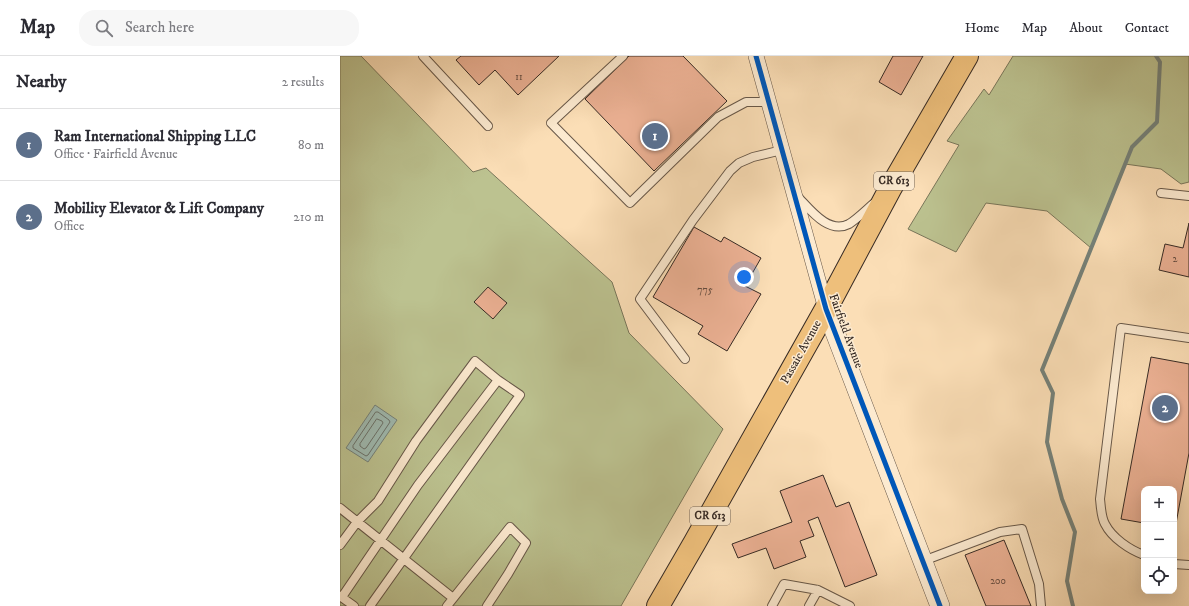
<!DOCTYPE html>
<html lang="en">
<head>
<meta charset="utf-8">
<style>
  body { margin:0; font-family:"IM FELL DW Pica",serif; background:#f7f7f7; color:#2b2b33 }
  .controls { position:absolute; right:12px; bottom:12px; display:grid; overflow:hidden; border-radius:8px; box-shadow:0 4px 16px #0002 }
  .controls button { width:36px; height:36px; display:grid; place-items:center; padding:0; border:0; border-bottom:1px solid #e1e1e2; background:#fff; color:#2b2b33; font:20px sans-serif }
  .you { position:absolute; left:404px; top:221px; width:14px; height:14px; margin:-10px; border:3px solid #fff; border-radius:50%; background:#1a73e8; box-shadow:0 0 0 6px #1a73e833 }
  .badge { display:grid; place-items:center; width:26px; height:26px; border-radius:50%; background:#0b8043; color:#fff; font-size:13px; font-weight:700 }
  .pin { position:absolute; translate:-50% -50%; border:2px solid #fff; box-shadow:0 1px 4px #0006 }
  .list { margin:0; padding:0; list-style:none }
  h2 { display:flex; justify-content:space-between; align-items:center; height:52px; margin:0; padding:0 16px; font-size:17px }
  h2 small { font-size:13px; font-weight:400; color:#7c7c81 }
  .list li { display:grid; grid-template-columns:26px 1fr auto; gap:12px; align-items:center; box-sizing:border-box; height:72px; padding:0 16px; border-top:1px solid #e1e1e2 }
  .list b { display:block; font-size:15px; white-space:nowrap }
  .list p { margin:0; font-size:13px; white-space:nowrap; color:#7c7c81 }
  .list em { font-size:13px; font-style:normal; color:#7c7c81 }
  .icon { flex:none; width:22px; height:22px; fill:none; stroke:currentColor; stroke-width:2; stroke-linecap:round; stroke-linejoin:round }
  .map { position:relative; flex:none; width:849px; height:550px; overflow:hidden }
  header { display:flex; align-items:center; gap:24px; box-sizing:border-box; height:56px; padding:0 20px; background:#fff; border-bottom:1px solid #e1e1e2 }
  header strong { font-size:19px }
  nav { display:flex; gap:22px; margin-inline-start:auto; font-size:14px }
  .search { width:280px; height:36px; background:#f7f7f7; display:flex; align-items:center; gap:10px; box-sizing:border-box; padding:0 14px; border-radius:16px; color:#7c7c81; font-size:15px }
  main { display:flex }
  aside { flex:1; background:#fff }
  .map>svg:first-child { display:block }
</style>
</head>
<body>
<header>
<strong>Map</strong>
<div class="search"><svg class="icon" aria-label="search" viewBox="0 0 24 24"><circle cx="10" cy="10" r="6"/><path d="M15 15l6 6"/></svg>Search here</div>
<nav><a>Home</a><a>Map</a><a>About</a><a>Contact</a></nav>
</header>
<main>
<aside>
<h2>Nearby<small>2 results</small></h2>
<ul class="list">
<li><span class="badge" style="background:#5c6f8a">1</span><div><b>Ram International Shipping LLC</b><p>Office · Fairfield Avenue</p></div><em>80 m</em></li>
<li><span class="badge" style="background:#5c6f8a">2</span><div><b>Mobility Elevator &amp; Lift Company</b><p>Office</p></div><em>210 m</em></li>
</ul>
</aside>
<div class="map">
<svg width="849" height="550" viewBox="0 0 849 550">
  <rect width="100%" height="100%" fill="#fbdeb6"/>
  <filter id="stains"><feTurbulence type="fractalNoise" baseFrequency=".005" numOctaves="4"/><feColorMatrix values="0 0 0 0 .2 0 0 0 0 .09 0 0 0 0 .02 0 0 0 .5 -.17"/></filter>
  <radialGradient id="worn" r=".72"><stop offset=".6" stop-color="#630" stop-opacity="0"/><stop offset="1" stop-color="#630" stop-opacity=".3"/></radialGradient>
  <!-- green -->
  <path fill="#bcc290" stroke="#79765a" d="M0 0H21L133 116 146 112 272 226 289 277 383 373 281 550H0Z
    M673 0H849V126L841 128 821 113 785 108 751 192 707 155 646 147 616 196 568 173 619 89 607 85 644 33 649 39Z"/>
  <!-- water -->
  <path fill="#9fbbb2" stroke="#758179" d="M35 349 57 364 28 406 6 392Z"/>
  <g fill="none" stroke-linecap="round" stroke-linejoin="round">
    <!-- shore -->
    <path stroke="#6a726b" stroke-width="1" d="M36 356H38L49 364 50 366 28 399 26 400 13 392V390Z
      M37 363 42 365 43 367 26 392 24 393 20 390V388Z"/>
    <!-- stream -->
    <path stroke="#758179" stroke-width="4" d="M733 550 727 525 735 476 722 443 707 386 713 337 702 314 792 91 817 66 820 6 816 0"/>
  </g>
  <!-- building -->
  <path fill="#ecb194" stroke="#362a24" d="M121 0H219L178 39 155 14 139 29 116 4Z
    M289 0H343L387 45 314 115 245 43Z
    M553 0H583L561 39 539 26Z
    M849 167V221L819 214 825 188 843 192Z
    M354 171 381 186 384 181 421 202 405 230 421 238 387 295 358 278 363 270 313 241Z
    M148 231 167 247 153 263 134 246Z
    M811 301 849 308V397L835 473 834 433H804V467L781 463Z
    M483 419 496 451 509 446 537 519 505 531 478 461 468 465 474 480 460 485 466 501 434 513 426 492 398 502 392 488 452 466 440 435Z
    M664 484 691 550H646L625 499Z"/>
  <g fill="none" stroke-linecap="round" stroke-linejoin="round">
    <defs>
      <path id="service" d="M83 0 148 70
        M283 0 211 67 290 147 378 61 406 46H428
        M821 137 849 140
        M457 140C469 152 488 179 509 168 517 163 525 155 533 148
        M345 303 300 243 353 164 390 115 399 107 413 101 442 94
        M0 452 113 542
        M0 489 17 466 38 445 76 385 135 305 158 324 180 339 30 550
        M804 499C790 494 772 482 765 468 761 461 761 451 760 443L781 272 849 282
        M583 505 660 476 682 473 699 528 701 550
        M834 508 849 509
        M0 540 14 550
        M2 541 78 429 158 324
        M107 550 170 471 186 487 168 518 147 550
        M432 550 444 528 478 534 510 550
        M469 550 478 534"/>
      <path id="minor" d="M416 0 486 253"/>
      <path id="tertiary" d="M486 253 600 550"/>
      <path id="primary" d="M318 550 355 486 486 253 550 133 627 0"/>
    </defs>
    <!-- service casing -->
    <use href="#service" stroke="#675748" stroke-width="10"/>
    <!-- minor casing -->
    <use href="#minor" stroke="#675748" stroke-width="16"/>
    <!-- tertiary casing -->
    <use href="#tertiary" stroke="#675748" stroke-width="20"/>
    <!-- primary casing -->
    <use href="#primary" stroke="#362a24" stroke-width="24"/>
    <!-- service -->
    <use href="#service" stroke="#fcead0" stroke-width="8"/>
    <!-- minor -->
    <use href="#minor" stroke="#fcead0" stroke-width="15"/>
    <!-- tertiary -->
    <use href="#tertiary" stroke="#fcead0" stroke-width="19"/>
    <!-- primary -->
    <use href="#primary" stroke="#eebf7b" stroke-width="22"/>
    <defs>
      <path id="cycleway" d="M416 0 486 253 600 550"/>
    </defs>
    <!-- cycleway casing -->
    <use href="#cycleway" stroke="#fcead0" stroke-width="8"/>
    <!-- cycleway -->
    <use href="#cycleway" stroke="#0057b8" stroke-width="5"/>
  </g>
  <g text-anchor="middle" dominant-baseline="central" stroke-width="3" stroke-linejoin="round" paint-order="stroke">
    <!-- number labels -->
    <g font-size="10" fill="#644c40">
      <text x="179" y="21">11</text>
      <text x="835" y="203">2</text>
      <text x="365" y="234">775</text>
      <text x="658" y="525">200</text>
    </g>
    <!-- shield labels -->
    <g fill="#fcead0" stroke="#716458" stroke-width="1">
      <rect x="534" y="116" width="40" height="18" rx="3"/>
      <rect x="350" y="451" width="40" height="18" rx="3"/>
    </g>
    <g font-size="11" font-weight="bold" fill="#362a24">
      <text x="554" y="125">CR 613</text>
      <text x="370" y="460">CR 613</text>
    </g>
    <!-- street labels -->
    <g font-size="12" fill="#362a24" stroke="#fcead0">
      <text transform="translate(506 275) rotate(70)">Fairfield Avenue</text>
      <text transform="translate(461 296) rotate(-61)">Passaic Avenue</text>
    </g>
  </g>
  <rect width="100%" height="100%" filter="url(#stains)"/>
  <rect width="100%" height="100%" fill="url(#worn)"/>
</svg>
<div class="controls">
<button>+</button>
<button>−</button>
<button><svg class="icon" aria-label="locate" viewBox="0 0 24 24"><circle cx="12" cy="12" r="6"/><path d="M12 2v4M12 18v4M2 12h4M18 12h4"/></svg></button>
</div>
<div class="you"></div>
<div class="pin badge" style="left:315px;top:80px;background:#5c6f8a">1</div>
<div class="pin badge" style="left:825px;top:352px;background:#5c6f8a">2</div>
</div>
</main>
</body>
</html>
